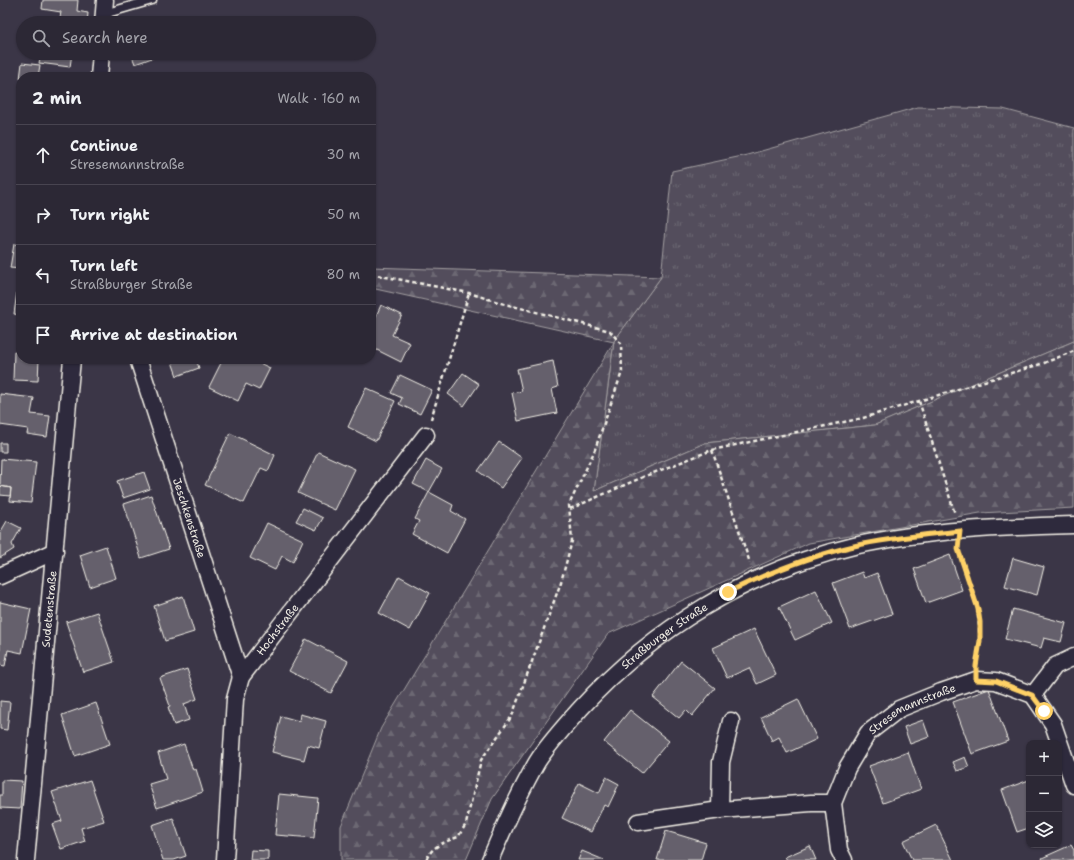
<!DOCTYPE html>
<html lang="en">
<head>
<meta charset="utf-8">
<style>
  body { margin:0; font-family:"Shantell Sans",sans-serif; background:#34303d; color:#f1f3f6 }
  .controls { position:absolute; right:12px; bottom:12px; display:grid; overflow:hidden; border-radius:8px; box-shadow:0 1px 3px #0004 }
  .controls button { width:36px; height:36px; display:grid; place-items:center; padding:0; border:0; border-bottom:1px solid #484450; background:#2c2835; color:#f1f3f6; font:20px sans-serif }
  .stop { position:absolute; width:12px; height:12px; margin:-9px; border:3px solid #ffd166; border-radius:50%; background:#fff }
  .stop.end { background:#ffd166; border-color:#fff; box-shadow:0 1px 4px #0008 }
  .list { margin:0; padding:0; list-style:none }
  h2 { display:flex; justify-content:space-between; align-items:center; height:52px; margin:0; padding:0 16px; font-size:17px }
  h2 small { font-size:13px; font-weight:400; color:#a6a6ad }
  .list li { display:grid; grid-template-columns:26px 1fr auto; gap:12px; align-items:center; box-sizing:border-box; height:60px; padding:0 16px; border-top:1px solid #484450 }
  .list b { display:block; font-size:15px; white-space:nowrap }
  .list p { margin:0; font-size:13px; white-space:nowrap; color:#a6a6ad }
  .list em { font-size:13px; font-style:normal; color:#a6a6ad }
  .icon { flex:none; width:22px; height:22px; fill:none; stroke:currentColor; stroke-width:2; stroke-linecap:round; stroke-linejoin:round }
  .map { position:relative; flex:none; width:1074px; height:860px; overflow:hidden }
  .search { position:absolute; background:#2c2835; box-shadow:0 1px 3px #0004; left:16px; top:16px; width:360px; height:44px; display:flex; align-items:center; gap:10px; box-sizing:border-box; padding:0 14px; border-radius:22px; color:#a6a6ad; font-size:15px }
  .panel { position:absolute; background:#2c2835; box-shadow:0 1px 3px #0004; left:16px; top:72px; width:360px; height:292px; border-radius:16px }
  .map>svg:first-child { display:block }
</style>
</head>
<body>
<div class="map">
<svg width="1074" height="860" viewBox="0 0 1074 860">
  <defs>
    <pattern id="grass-tufts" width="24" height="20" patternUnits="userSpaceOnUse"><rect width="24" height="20" fill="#534e5c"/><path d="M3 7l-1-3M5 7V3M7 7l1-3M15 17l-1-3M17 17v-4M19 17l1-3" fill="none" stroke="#6c6873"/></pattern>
    <pattern id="forest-firs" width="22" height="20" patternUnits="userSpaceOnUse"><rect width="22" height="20" fill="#534e5c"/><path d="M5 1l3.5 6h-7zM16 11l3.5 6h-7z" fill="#6c6873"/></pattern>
  </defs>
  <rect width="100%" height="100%" fill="#3b3647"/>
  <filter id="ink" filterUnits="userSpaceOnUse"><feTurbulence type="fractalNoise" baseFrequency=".025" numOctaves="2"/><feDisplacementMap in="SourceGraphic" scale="8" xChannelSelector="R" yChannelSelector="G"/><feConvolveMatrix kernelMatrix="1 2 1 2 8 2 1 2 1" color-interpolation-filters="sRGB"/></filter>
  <g filter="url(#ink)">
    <!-- grass -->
    <path fill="url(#grass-tufts)" stroke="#a4a0a2" d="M918 107 1003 109 1074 128V341L875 425 705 443 594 491 614 341 661 277 672 171 747 155Z"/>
    <!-- forest -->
    <path fill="url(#forest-firs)" stroke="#a4a0a2" d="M371 267 661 277 614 341 594 491 705 443 875 425 1074 341V508L980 513 809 543 608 634 492 799 466 860H341V826L381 728 614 342 371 288Z"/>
    <!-- building -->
    <path fill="#65616c" stroke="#f4f1e8" d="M43 0H78L77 11 88 13 87 23H59L61 12 42 9Z
      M41 53H72L70 67 39 63Z
      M131 53H166L135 64Z
      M22 63 40 65 38 77H21L20 79Z
      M14 244 21 245V269L10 268Z
      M18 284 21 285V315L14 314Z
      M381 305 402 315 392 335 410 343 401 362 371 347V327Z
      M14 352 21 353V359H39L38 381 13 380Z
      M171 359H196L199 368 177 376Z
      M223 359H251L270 368 259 390 246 384 238 401 209 387Z
      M553 361 558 387 552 389 557 413 518 421 512 393 522 391 517 369Z
      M463 373 479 384 464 406 448 394Z
      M400 375 432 390 420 414 399 404 402 398 391 393Z
      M366 388 395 401 376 441 348 427Z
      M0 394 34 398 31 414 50 416 47 437 27 434 28 429 0 425Z
      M230 433 275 455 268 471 261 468 244 503 205 485Z
      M499 442 522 458 501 488 478 471Z
      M0 443H6V452H0Z
      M318 452 355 469 335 510 298 493Z
      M1 459 36 462 31 503 10 501 11 488 0 486Z
      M426 460 442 469 429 492 413 484Z
      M144 472 150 489 123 498 117 481Z
      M0 486 11 488 10 496 0 495Z
      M429 492 453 505 451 511 465 519 447 553 412 534 419 521 415 519Z
      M151 495 169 549 141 558 124 504Z
      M303 508 323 518 316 530 296 521Z
      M7 521 21 528 12 544 14 549 0 558V533Z
      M267 523 303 540 293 562 282 556 275 570 250 558Z
      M106 546 116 578 90 587 80 555Z
      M950 555 962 590 926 603 914 569Z
      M1013 558 1044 567 1037 595 1005 586Z
      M862 572 864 578 877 573 892 614 850 629 833 583Z
      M399 576 430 593 410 630 379 613Z
      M816 590 832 623 795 640 779 607Z
      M183 596 194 632 165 641 154 606Z
      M0 602 31 609 22 653 8 650 5 666 0 665Z
      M1013 609 1066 623 1061 642 1044 638 1041 648 1005 639Z
      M97 612 114 662 83 672 66 622Z
      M754 629 776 675 757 684 749 668 727 678 713 648Z
      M306 639 348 661 331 693 289 671Z
      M681 661 715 688 692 716 686 710 679 718 653 697Z
      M187 669 197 699 184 704 189 720 174 725 168 707 170 706 160 678Z
      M989 689 1008 741 972 754 953 702Z
      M798 699 817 739 787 753 779 737 772 741 761 717Z
      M0 701 10 702 7 730 0 729Z
      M96 703 110 744 75 756 62 715Z
      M630 710 669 741 642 773 604 742Z
      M300 714 326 721 319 748 308 745 304 760 272 752 281 716 299 721Z
      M923 720 929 737 910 744 904 727Z
      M184 744 193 770 196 769 203 792 157 808 149 784 166 779 158 753Z
      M908 752 921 789 883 803 869 766Z
      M965 757 969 767 957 771 953 762Z
      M606 777 619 784 608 807 604 805 591 832 562 818 579 783 599 793Z
      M2 780 22 781 20 809 0 808V795H2Z
      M90 780 104 821 81 828 85 841 61 849 52 824 62 821 52 792Z
      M1029 780V828L1017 832 1002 790Z
      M279 794 318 798 314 838 275 835Z
      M173 818 186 856 174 860H163L152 825Z
      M936 825 953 860H912L903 841Z
      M666 831 706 843 701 860H657Z
      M1071 845 1074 850V860H1043L1042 858Z
      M810 846 816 860H787L785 857Z
      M251 850 268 851V860H250Z
      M582 851 604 860H578Z"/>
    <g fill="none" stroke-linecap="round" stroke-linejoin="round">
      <defs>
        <path id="service" d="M104 14 152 0"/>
        <g id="minor">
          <path d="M103 23 105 0"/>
          <path d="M99 77 101 53"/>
          <path id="s1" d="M138 359 241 677"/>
          <path d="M0 576 55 551"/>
          <path d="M1033 695 1055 666 1074 657"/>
          <path d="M720 810 721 762 731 721"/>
          <path d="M638 822 720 810 811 803H833"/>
          <path id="s2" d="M26 860 72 359"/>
          <path id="s3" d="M225 860 235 699 241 677 426 435"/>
          <path id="s4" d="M490 860C504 827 519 793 537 762 549 743 566 725 581 708 654 628 748 571 854 546 925 530 1001 527 1074 525"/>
          <path id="s5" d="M844 860 839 850 833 803 847 768 868 733 899 709 941 692 976 680 996 681 1033 695 1053 724 1074 785"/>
        </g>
      </defs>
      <!-- service casing -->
      <use href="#service" stroke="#f4f1e8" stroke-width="11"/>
      <!-- minor casing -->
      <use href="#minor" stroke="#f4f1e8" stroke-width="19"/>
      <!-- path -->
      <path stroke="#f4f1e8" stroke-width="2.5" stroke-dasharray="4 3" stroke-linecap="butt" d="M371 274 469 293 501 303 610 331 621 344 622 372 594 452 569 505 572 541 561 582 512 716 481 760 466 824 458 837C444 842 432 846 426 860
        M919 401 955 514
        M431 419 469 293
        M712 450 750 563
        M570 509 643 477 712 450 863 418 1044 363 1074 351
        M958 548 978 609 980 641 976 663"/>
      <!-- service -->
      <use href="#service" stroke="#2f2a3d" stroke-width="8"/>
      <!-- minor -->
      <use href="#minor" stroke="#2f2a3d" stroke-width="16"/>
    </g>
  </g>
  <g fill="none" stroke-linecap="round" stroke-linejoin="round" filter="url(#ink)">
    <!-- route -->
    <path stroke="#ffd166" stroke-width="5" d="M728 592C768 573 810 556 854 546 889 538 925 535 960 531L958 549 978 609 980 622V641L976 666V680L996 681 1032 695 1044 711"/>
  </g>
  <g text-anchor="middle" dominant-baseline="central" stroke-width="3" stroke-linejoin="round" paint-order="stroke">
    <!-- street labels -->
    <g font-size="11" fill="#f4f1e8" stroke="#2f2a3d">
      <text stroke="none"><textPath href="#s1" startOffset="167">Jeschkenstraße</textPath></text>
      <text stroke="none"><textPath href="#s2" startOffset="252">Sudetenstraße</textPath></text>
      <text stroke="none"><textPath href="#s3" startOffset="244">Hochstraße</textPath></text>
      <text stroke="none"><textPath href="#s4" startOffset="289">Straßburger Straße</textPath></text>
      <text stroke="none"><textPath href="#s5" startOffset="188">Stresemannstraße</textPath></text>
    </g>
  </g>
</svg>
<div class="controls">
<button>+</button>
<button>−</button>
<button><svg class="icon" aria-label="layers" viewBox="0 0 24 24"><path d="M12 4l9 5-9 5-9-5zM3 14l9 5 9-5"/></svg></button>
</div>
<div class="stop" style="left:1044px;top:711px"></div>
<div class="stop end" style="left:728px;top:592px"></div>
<div class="search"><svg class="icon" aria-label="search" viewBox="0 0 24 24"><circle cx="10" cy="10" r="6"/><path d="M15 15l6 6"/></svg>Search here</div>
<section class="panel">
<h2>2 min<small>Walk · 160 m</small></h2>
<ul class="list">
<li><svg class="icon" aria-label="ahead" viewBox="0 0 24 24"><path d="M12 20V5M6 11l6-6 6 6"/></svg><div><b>Continue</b><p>Stresemannstraße</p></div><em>30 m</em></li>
<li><svg class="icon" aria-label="right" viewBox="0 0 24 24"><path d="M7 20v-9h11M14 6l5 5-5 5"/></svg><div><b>Turn right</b></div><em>50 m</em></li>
<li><svg class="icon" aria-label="left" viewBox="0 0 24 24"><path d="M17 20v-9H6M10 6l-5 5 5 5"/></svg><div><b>Turn left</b><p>Straßburger Straße</p></div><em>80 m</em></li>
<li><svg class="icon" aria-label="arrive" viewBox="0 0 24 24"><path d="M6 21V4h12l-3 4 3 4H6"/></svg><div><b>Arrive at destination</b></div></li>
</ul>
</section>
</div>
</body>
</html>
